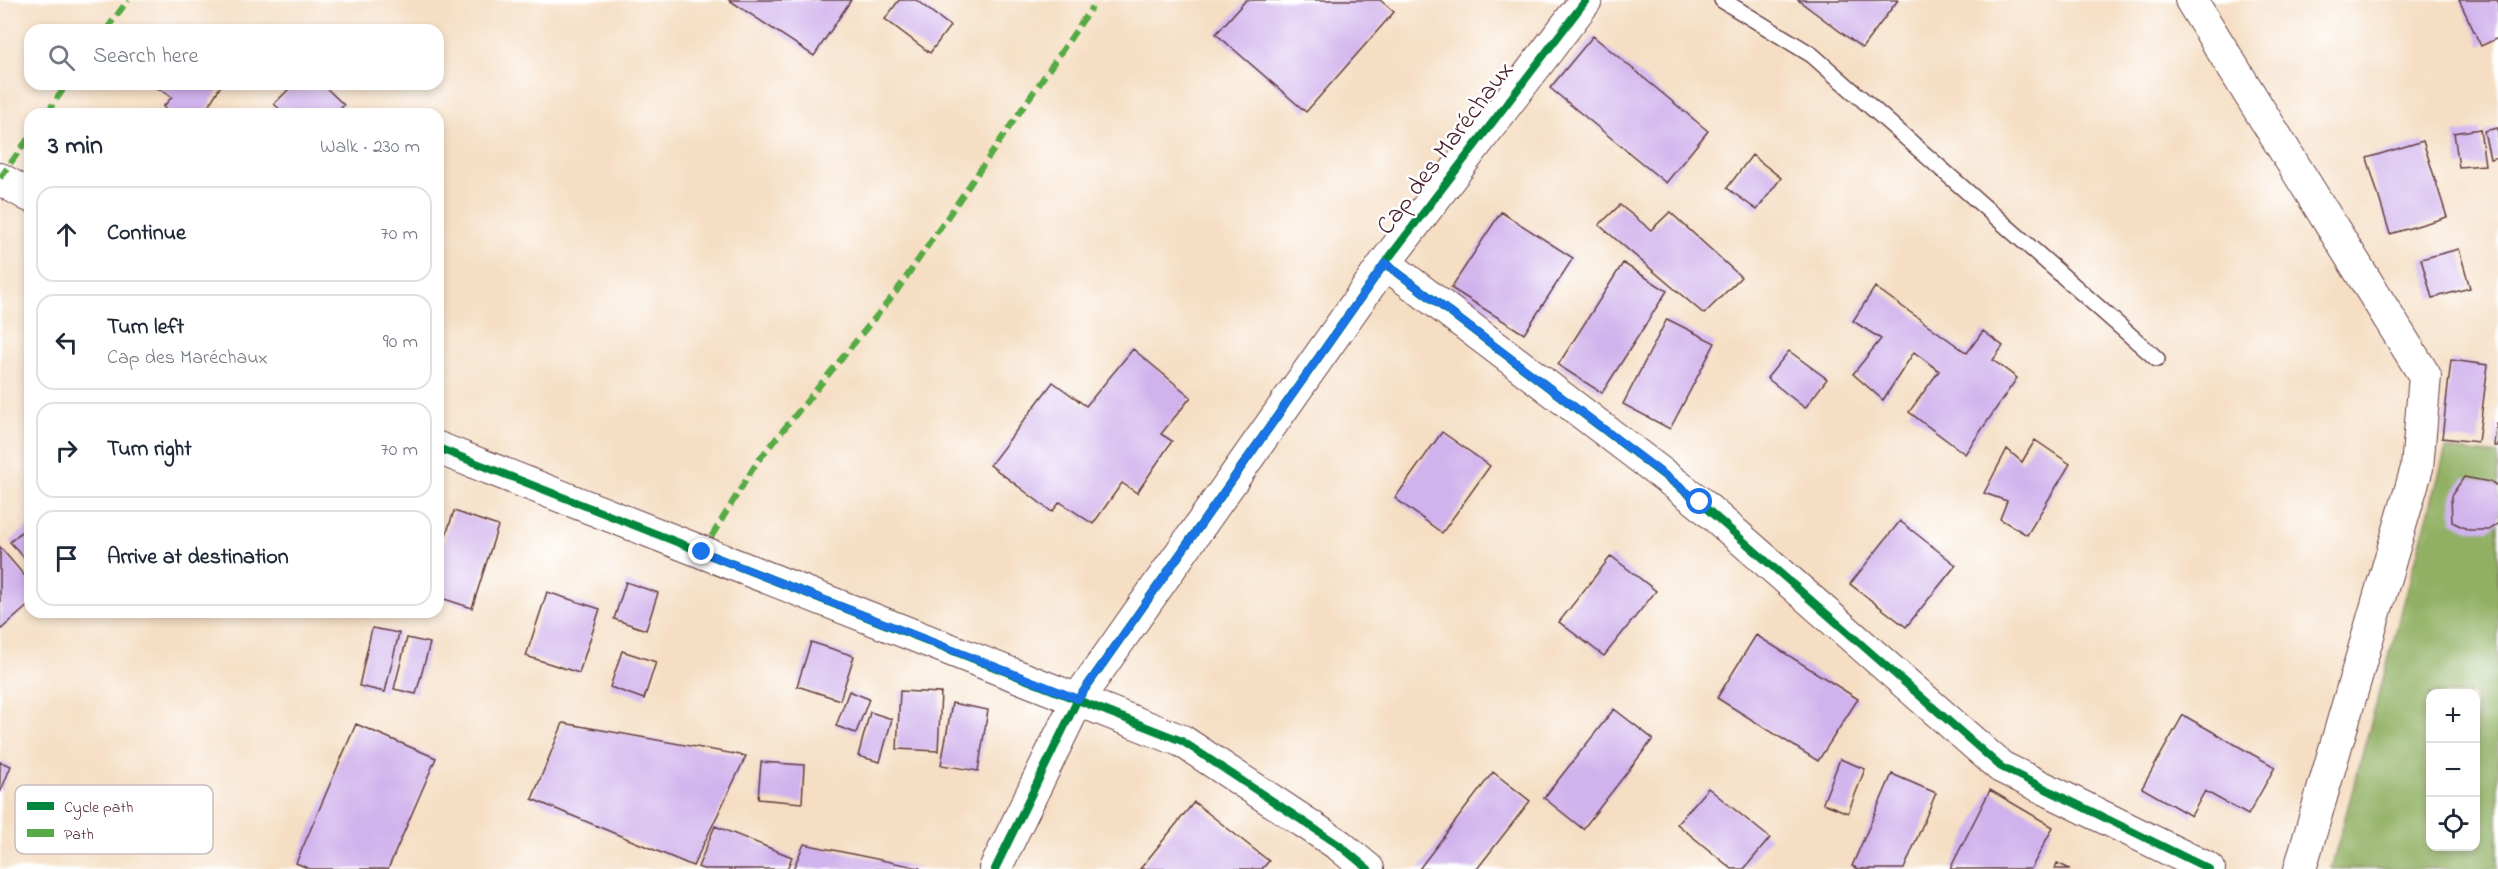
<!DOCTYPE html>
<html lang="en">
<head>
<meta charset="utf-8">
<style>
  body { margin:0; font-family:"Indie Flower",sans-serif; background:#f2f2f3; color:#1f2937 }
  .controls { position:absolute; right:18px; bottom:18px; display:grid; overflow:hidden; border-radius:12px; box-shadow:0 3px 9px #0003 }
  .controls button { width:54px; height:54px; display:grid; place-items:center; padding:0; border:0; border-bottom:2px solid #e0e1e3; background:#fff; color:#1f2937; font:30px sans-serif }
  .stop { position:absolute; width:18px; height:18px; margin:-14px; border:4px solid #1a73e8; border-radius:50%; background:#fff }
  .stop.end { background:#1a73e8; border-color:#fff; box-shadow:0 2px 6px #0008 }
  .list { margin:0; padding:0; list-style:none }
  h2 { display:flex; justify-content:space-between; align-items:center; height:78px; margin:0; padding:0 24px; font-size:26px }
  h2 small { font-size:20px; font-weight:400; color:#747a83 }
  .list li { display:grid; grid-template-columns:39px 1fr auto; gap:18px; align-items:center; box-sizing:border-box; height:96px; margin:0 12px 12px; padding:0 12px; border:2px solid #e0e1e3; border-radius:18px }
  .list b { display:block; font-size:22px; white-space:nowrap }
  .list p { margin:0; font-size:20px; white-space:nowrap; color:#747a83 }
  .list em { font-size:20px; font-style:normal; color:#747a83 }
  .icon { flex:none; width:33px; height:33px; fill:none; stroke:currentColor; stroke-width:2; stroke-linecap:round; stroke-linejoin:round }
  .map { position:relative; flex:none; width:2498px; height:869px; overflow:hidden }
  .search { position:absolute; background:#fff; box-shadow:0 3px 9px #0003; left:24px; top:24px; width:420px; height:66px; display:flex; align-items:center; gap:15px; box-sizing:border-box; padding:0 21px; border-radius:18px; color:#747a83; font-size:22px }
  .panel { position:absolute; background:#fff; box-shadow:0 3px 9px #0003; left:24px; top:108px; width:420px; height:510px; border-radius:18px }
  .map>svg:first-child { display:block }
</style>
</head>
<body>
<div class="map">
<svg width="2498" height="869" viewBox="0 0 2498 869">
  <rect width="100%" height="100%" fill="#fff"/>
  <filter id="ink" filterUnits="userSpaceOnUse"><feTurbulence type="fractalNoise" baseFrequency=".0167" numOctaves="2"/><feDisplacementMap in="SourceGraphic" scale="12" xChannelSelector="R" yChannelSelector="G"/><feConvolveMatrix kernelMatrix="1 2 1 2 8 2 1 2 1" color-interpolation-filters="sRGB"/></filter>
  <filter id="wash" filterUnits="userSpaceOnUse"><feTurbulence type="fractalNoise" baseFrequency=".008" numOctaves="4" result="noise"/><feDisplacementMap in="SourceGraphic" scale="24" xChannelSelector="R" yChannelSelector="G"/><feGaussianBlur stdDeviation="1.35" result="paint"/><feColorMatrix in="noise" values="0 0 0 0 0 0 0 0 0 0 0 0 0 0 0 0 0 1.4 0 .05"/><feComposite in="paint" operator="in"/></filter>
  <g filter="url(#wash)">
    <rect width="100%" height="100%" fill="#f5dec3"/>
    <!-- forest -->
    <path fill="#91b063" stroke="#6e6847" stroke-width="1.5" fill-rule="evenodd" d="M2446 449 2498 455V869H2331ZM2430 694H2476V846H2430Z"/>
    <g id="blocks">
      <!-- building -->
      <path fill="#d0b2ec" d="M729 0H851L814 56Z
        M899 0H916L950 26 930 53 885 19Z
        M1246 0H1380L1394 12 1306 112 1216 34Z
        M1798 0H1898L1862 48Z
        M2459 0H2498V38L2481 46Z
        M1593 36 1708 131 1666 183 1550 88Z
        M151 84H222L207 108 214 114H172L163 107 172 97Z
        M294 84H322L344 105 335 114H285L274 104Z
        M2498 128V157L2490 159 2484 131Z
        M2480 129 2485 165 2459 167 2454 133Z
        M2423 141 2447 217 2390 234 2367 158Z
        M1752 155 1781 178 1757 210 1727 188Z
        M1620 205 1651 230 1670 212 1741 277 1704 314 1599 225Z
        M1501 212 1573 258 1524 334 1451 288Z
        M2459 249 2470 288 2432 298 2421 259Z
        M1623 263 1667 291 1602 393 1558 365Z
        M1875 287 1967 353 1983 331 2003 346 1993 360 2017 378 1965 454 1909 412 1939 371 1914 352 1883 400 1853 374 1881 339 1853 321Z
        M1667 319 1715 343 1670 429 1623 404Z
        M1133 349 1191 397 1161 434 1172 441 1137 493 1122 483 1093 524 1060 502 1052 512 990 465 1053 382 1086 406Z
        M1789 351 1827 379 1805 408 1767 378Z
        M2451 360 2488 365 2478 442 2442 438Z
        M2496 424H2498V446H2494Z
        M1442 432 1490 466 1442 533 1395 498Z
        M2035 440 2070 464 2027 535 2000 519 2007 501 1984 493 2007 449 2022 462Z
        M2464 477 2490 482 2498 487V524L2489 530H2469L2452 522 2451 496Z
        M454 511 498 526 472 608 438 597V559Z
        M1900 521 1956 565 1906 627 1850 584Z
        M30 524V564L10 542Z
        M0 547 30 582V604L0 630Z
        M1611 556 1656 591 1604 656 1559 622Z
        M626 582 658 593 646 630 614 619Z
        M547 592 600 609 579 673 526 656Z
        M372 628 399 633 385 692 359 686Z
        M1756 635 1858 699 1818 761 1717 698Z
        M407 638 430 643 416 694 394 689Z
        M811 642 854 656 840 700 797 686Z
        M622 651 656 662 644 699 610 687Z
        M849 691 869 699 856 733 836 726Z
        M900 691 941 693 938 751 897 749Z
        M952 703 988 710 978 771 941 765Z
        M1614 709 1653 739 1583 829 1544 798Z
        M870 712 892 719 880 762 858 756Z
        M2183 715 2275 767 2248 815 2205 791 2191 816 2142 788Z
        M563 723 746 756 693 866 532 799Z
        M356 724 436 758 388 869H310L296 863Z
        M1840 759 1865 769 1848 813 1823 803Z
        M0 762 11 766 0 793Z
        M761 762 804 765 802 803 758 799Z
        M1493 772 1530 801 1477 869H1419Z
        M1892 774 1936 793 1904 869H1859L1852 866Z
        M1708 788 1770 838 1744 869H1732L1677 824Z
        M1990 790 2053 827 2031 869H1950Z
        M1194 802 1269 861 1262 869H1140Z
        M715 826 792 857 787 869H703L698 867Z
        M804 844 920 868V869H793Z
        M2057 863 2070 869H2055Z"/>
    </g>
  </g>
  <g filter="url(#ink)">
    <use href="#blocks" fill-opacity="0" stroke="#643c42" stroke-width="1.5"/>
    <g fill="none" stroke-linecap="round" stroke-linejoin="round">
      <defs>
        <path id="service" d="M1722 0 1812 55 2157 359"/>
        <path id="minor" d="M2191 0 2425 376 2417 468 2300 869
          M0 179 30 196
          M1385 263 1699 502 2001 767 2209 869
          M438 448 1182 741 1339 845 1368 869
          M995 869 1078 699 1385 263 1586 0"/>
      </defs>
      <!-- service casing -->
      <use href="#service" stroke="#643c42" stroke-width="18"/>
      <!-- minor casing -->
      <use href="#minor" stroke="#643c42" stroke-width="34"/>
      <!-- service -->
      <use href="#service" stroke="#fff" stroke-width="15"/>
      <!-- minor -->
      <use href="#minor" stroke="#fff" stroke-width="32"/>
      <!-- quiet -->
      <path stroke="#57aa44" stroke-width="6" stroke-dasharray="12 6" stroke-linecap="butt" d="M106 30 128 0
        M46 114 67 84
        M0 178 30 136
        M702 552 757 462 896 292 1092 7"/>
      <defs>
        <path id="cycleway" d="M1385 263 1699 502 2001 767 2209 869
          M438 448 1182 741 1339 845 1368 869
          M995 869 1078 699 1385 263 1586 0"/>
      </defs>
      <!-- cycleway casing -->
      <use href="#cycleway" stroke="#fff" stroke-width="11"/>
      <!-- cycleway -->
      <use href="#cycleway" stroke="#00873e" stroke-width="8"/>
    </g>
  </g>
  <g fill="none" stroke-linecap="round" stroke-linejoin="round" filter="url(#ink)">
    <!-- route -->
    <path stroke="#1a73e8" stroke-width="8" d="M702 552 1078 699 1385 263 1700 502"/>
  </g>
  <g text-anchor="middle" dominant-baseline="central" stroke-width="5" stroke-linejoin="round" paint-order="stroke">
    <!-- street labels -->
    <g font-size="26" fill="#4a1f2b" stroke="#fff">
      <text transform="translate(1446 149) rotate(-53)">Cap des Maréchaux</text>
    </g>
  </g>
  <!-- legend -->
  <rect x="15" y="785" width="198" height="69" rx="9" fill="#fff" stroke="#c9bcbf" stroke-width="1.5"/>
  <rect x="27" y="802" width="27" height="8" fill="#00873e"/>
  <rect x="27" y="829" width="27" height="8" fill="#57aa44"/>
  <g font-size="16" fill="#4a1f2b">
    <text x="64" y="812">Cycle path</text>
    <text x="64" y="839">Path</text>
  </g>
</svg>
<div class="controls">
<button>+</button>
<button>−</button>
<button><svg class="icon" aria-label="locate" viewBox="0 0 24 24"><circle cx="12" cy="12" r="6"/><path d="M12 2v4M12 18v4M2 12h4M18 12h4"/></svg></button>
</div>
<div class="stop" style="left:1700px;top:502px"></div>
<div class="stop end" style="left:702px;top:552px"></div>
<div class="search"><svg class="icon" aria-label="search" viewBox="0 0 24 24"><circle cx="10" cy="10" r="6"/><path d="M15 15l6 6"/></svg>Search here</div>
<section class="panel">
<h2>3 min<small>Walk · 230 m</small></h2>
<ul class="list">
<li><svg class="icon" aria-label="ahead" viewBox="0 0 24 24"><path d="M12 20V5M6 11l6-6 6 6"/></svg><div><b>Continue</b></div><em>70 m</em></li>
<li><svg class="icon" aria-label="left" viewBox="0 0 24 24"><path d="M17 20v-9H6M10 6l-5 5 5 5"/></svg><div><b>Turn left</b><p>Cap des Maréchaux</p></div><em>90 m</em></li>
<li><svg class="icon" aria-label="right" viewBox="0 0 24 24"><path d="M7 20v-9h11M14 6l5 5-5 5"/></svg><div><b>Turn right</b></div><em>70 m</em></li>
<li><svg class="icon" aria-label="arrive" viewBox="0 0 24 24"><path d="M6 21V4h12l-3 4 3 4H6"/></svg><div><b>Arrive at destination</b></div></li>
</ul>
</section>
</div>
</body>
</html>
